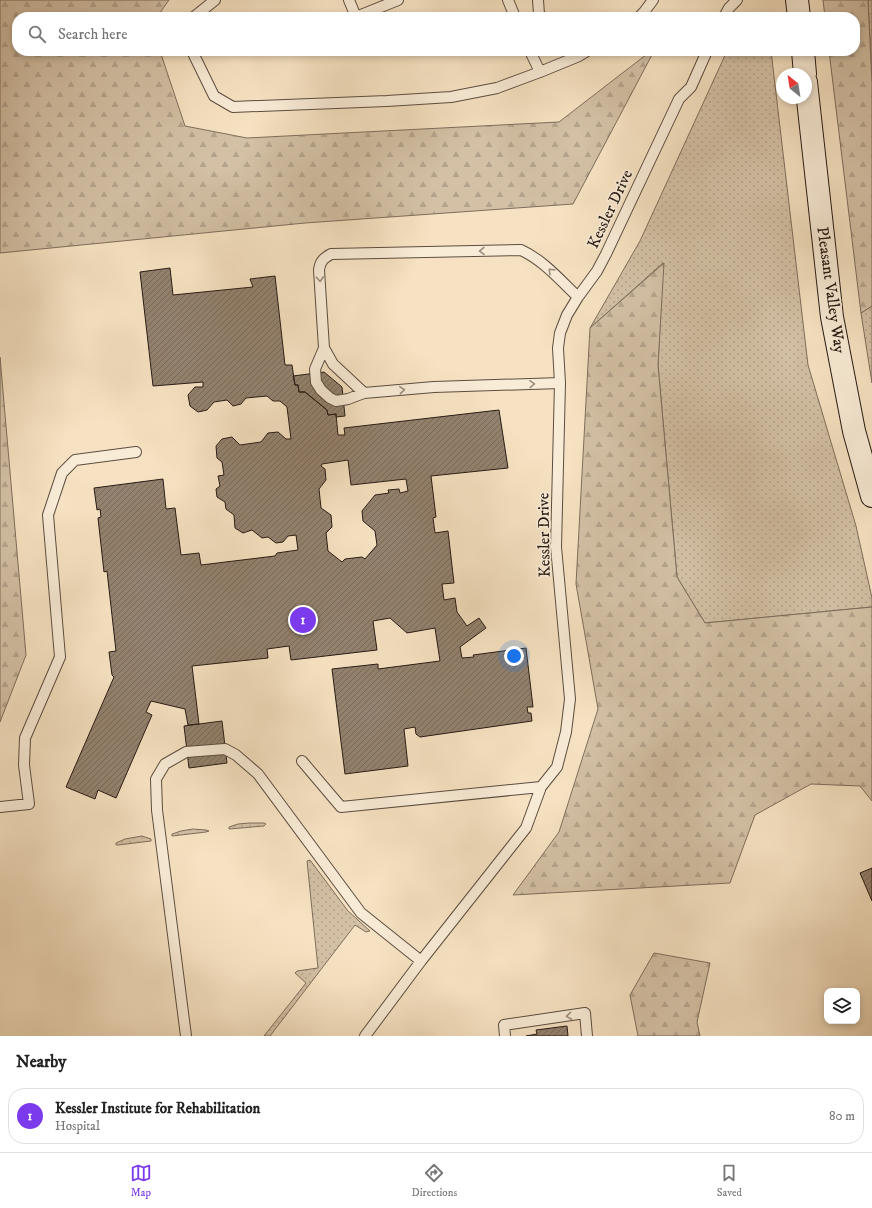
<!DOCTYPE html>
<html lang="en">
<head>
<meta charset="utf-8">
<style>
  body { margin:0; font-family:"IM FELL DW Pica",serif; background:#f2f2f2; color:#222 }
  .controls { position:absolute; right:12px; bottom:12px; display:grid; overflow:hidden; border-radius:8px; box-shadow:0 2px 6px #0003 }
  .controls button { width:36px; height:36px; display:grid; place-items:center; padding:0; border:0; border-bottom:1px solid #e0e0e0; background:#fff; color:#222; font:20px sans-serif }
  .compass { position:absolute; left:776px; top:68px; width:36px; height:36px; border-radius:50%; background:#fff; box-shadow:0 2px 6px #0003; rotate:330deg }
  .you { position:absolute; left:514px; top:656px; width:14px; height:14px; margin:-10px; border:3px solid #fff; border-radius:50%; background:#1a73e8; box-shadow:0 0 0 6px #1a73e833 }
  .badge { display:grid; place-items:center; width:26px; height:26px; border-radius:50%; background:#7c3aed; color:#fff; font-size:13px; font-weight:700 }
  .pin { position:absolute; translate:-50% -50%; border:2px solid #fff; box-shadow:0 1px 4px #0006 }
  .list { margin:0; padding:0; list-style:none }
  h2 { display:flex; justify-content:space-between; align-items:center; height:52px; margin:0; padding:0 16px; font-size:17px }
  h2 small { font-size:13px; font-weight:400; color:#767676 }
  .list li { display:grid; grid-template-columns:26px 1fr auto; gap:12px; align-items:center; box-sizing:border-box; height:56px; margin:0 8px 8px; padding:0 8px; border:1px solid #e0e0e0; border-radius:16px }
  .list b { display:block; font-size:15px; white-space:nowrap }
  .list p { margin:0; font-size:13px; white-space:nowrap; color:#767676 }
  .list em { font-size:13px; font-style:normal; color:#767676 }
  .icon { flex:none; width:22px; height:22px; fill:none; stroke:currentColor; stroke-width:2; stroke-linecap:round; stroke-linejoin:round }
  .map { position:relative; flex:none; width:872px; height:1036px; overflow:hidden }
  .search { position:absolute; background:#fff; box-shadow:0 2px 6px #0003; left:12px; right:12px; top:12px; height:44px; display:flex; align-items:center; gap:10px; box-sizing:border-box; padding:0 14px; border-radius:16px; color:#767676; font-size:15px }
  .sheet { height:116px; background:#fff }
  nav { display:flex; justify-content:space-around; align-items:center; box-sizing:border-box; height:56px; border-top:1px solid #e0e0e0; background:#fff; font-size:11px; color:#767676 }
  nav a { display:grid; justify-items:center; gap:2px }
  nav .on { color:#7c3aed }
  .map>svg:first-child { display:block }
</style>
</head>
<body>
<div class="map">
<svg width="872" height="1036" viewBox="0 0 872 1036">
  <defs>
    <pattern id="grass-dots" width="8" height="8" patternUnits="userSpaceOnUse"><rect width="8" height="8" fill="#d3c0a5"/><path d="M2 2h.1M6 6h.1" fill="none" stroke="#b5a48d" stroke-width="1.8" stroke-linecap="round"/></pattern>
    <pattern id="forest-firs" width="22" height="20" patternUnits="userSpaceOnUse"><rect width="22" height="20" fill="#d3c0a5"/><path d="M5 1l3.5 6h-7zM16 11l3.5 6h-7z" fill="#b5a48d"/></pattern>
    <pattern id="building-hatch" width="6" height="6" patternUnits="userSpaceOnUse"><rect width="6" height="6" fill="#93826f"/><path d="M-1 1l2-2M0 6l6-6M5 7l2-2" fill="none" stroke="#786a5a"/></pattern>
  </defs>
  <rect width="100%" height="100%" fill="#f6e2c2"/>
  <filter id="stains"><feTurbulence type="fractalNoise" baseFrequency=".005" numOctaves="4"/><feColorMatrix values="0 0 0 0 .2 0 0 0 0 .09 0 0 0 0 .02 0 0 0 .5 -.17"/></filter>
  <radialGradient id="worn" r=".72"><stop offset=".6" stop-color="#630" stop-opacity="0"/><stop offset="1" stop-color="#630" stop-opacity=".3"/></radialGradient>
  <!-- grass -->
  <path fill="url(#grass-dots)" stroke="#7e6e5d" d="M868 0H872V82V79Z
    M727 51H771L808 365 856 526 872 598V607L705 623 677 577 658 365 663 263 590 328 640 241Z
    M872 306V383L861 313Z
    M250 823H264L266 824 264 826 229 829V827L238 824Z
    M193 829 206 830 209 831 206 832 172 836V834L181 831Z
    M142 836 151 839V841L118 845H116V843L125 839Z
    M310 860 348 911 370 931 366 932 355 925 270 1036H264L306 983 295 973 297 971 318 968 307 861Z"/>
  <!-- forest -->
  <path fill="url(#forest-firs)" stroke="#7e6e5d" d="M0 0H169L157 17H17V51H160L185 126 247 138 559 122 651 51H654L573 204 305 223 0 253Z
    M823 0H868L872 83V306L861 313 829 51H855V17H825Z
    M664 263 658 365 677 577 705 623 872 607V801L860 786 811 784 755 815 730 883 513 895 559 832 598 709 576 584 590 328Z
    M0 357 26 655 0 722Z
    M654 953 710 963 697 1022 700 1036H638L630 995Z"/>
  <!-- building -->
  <path fill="url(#building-hatch)" stroke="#281b15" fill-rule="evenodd" d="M170 268 173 295 253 287 250 279 275 276 285 365H292L295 385H298L299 392H305L327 410 328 415 336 414 338 435H345L344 428 499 410 508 468 431 476 436 517 433 518 435 533 448 531 454 583 442 584 444 600 455 598 457 612 467 626 479 618 486 628 460 647 462 658 474 657 473 655 526 648 533 707H527L528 713H531L532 721 420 737 416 734 415 727 404 729 408 766 345 774 332 669 378 664V669L440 661 435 628 407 633 390 618 373 621 377 650 291 660 289 646 267 649 268 658 192 666 199 724 188 725 185 709 151 701 146 712 152 715 116 798 98 790 95 799 66 787 114 677 112 675 109 652 116 651 107 571 104 572 98 518 101 517 100 509 97 510 94 488 163 479 166 509 175 508 181 555 199 553 201 565 275 556 277 553 298 550 296 535 288 536 283 542 276 543 268 537 262 538 252 530 243 533 235 528 234 515 226 509 225 502 217 497 216 489 220 486 218 476 224 475 222 462 217 458 216 446 222 439 232 437 240 445 261 442 268 433 278 432 286 439H291L287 407 280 401H273L267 396 246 398 241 404 233 406 227 400 214 402 207 410 198 412 190 406 188 395 195 387H203V382L153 386 140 272ZM348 460 351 485 406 479 408 491 400 493 399 489 388 490 389 493 375 495 362 511 363 521 375 531 377 545 365 559 362 557 345 559 342 562 328 551 326 533 332 527 331 515 321 508 319 489 326 480 325 469 321 466 322 464Z
    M324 372 342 387 345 416 336 417V414L328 415 327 410 305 392H299L298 385H295L293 376Z
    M222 721 227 763 189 768 184 726Z
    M872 868V901L860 873Z
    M567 1026 568 1036H526L537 1034 536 1030Z"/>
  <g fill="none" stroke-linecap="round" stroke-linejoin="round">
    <defs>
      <path id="lane" d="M349 0 356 17 398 0
        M508 0 515 17
        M538 0 539 14 542 17
        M194 17 215 0
        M639 17 644 12 653 0
        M724 17 729 8 737 0
        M192 51 214 96 233 107 387 101 451 97 497 88 540 72 579 56 587 51
        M530 51 540 72
        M324 348 315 369 316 382 321 390 330 398 336 401 348 399 364 393 434 387 560 383
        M364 393 333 364 324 348 319 270C320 261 324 258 331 254L521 250C543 260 560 280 578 297
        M302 761 341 807 541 787 557 767 566 732 570 699 556 547 560 383 558 348 560 333 567 315 578 297 597 271 606 254 679 99 691 87 707 51
        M0 807 29 804 24 765 25 738 60 657 48 515 62 473 75 460 136 452
        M186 1036 157 810 156 779 165 764 186 752 225 749 236 755 258 774 361 913 421 961
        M365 1036 421 961 526 828 541 787
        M505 1036 504 1025 585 1013 587 1036"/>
      <path id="secondary" d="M797 0 799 17
        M803 51 805 74
        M806 82 832 317 854 431 872 496"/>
    </defs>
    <!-- lane casing -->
    <use href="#lane" stroke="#5c4d40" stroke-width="12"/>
    <!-- secondary casing -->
    <use href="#secondary" stroke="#281b15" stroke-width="24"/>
    <!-- lane -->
    <use href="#lane" stroke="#f9ecd7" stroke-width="10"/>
    <!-- secondary -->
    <use href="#secondary" stroke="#f9ecd7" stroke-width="22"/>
  </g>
  <!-- one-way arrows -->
  <defs><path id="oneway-chevron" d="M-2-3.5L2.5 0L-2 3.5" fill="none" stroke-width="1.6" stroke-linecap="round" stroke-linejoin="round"/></defs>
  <g stroke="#9b8e80">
    <use href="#oneway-chevron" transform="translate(482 251) rotate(179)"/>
    <use href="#oneway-chevron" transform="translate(551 271) rotate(-136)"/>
    <use href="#oneway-chevron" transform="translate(320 279) rotate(86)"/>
    <use href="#oneway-chevron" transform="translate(532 384) rotate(-2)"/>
    <use href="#oneway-chevron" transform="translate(402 390) rotate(-5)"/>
    <use href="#oneway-chevron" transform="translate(569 1016) rotate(172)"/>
  </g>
  <g text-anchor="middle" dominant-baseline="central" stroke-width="3.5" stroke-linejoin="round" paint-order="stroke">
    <!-- street labels -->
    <g font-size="16" fill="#281b15" stroke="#f9ecd7">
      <text transform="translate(610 209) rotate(-65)">Kessler Drive</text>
      <text transform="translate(831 290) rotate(82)">Pleasant Valley Way</text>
      <text transform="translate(544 535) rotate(-91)">Kessler Drive</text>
    </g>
  </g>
  <rect width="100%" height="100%" filter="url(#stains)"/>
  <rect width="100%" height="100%" fill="url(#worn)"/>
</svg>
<div class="controls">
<button><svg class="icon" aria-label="layers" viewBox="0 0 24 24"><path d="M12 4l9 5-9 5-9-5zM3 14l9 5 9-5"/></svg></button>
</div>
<svg class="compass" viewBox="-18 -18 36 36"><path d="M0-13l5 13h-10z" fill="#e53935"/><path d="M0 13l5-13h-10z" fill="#767676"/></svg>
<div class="you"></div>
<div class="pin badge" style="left:303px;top:620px">1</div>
<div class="search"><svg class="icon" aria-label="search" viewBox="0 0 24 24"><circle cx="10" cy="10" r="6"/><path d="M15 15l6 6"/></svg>Search here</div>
</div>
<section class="sheet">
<h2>Nearby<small></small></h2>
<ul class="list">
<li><span class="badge">1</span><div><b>Kessler Institute for Rehabilitation</b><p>Hospital</p></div><em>80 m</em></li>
</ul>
</section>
<nav>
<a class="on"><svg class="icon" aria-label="map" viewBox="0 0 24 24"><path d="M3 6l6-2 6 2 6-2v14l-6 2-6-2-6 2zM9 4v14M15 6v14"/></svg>Map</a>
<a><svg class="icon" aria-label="directions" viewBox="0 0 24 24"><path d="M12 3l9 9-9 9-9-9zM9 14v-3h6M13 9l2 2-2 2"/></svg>Directions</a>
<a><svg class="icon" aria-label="saved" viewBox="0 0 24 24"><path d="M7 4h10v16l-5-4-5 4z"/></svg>Saved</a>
</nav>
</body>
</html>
